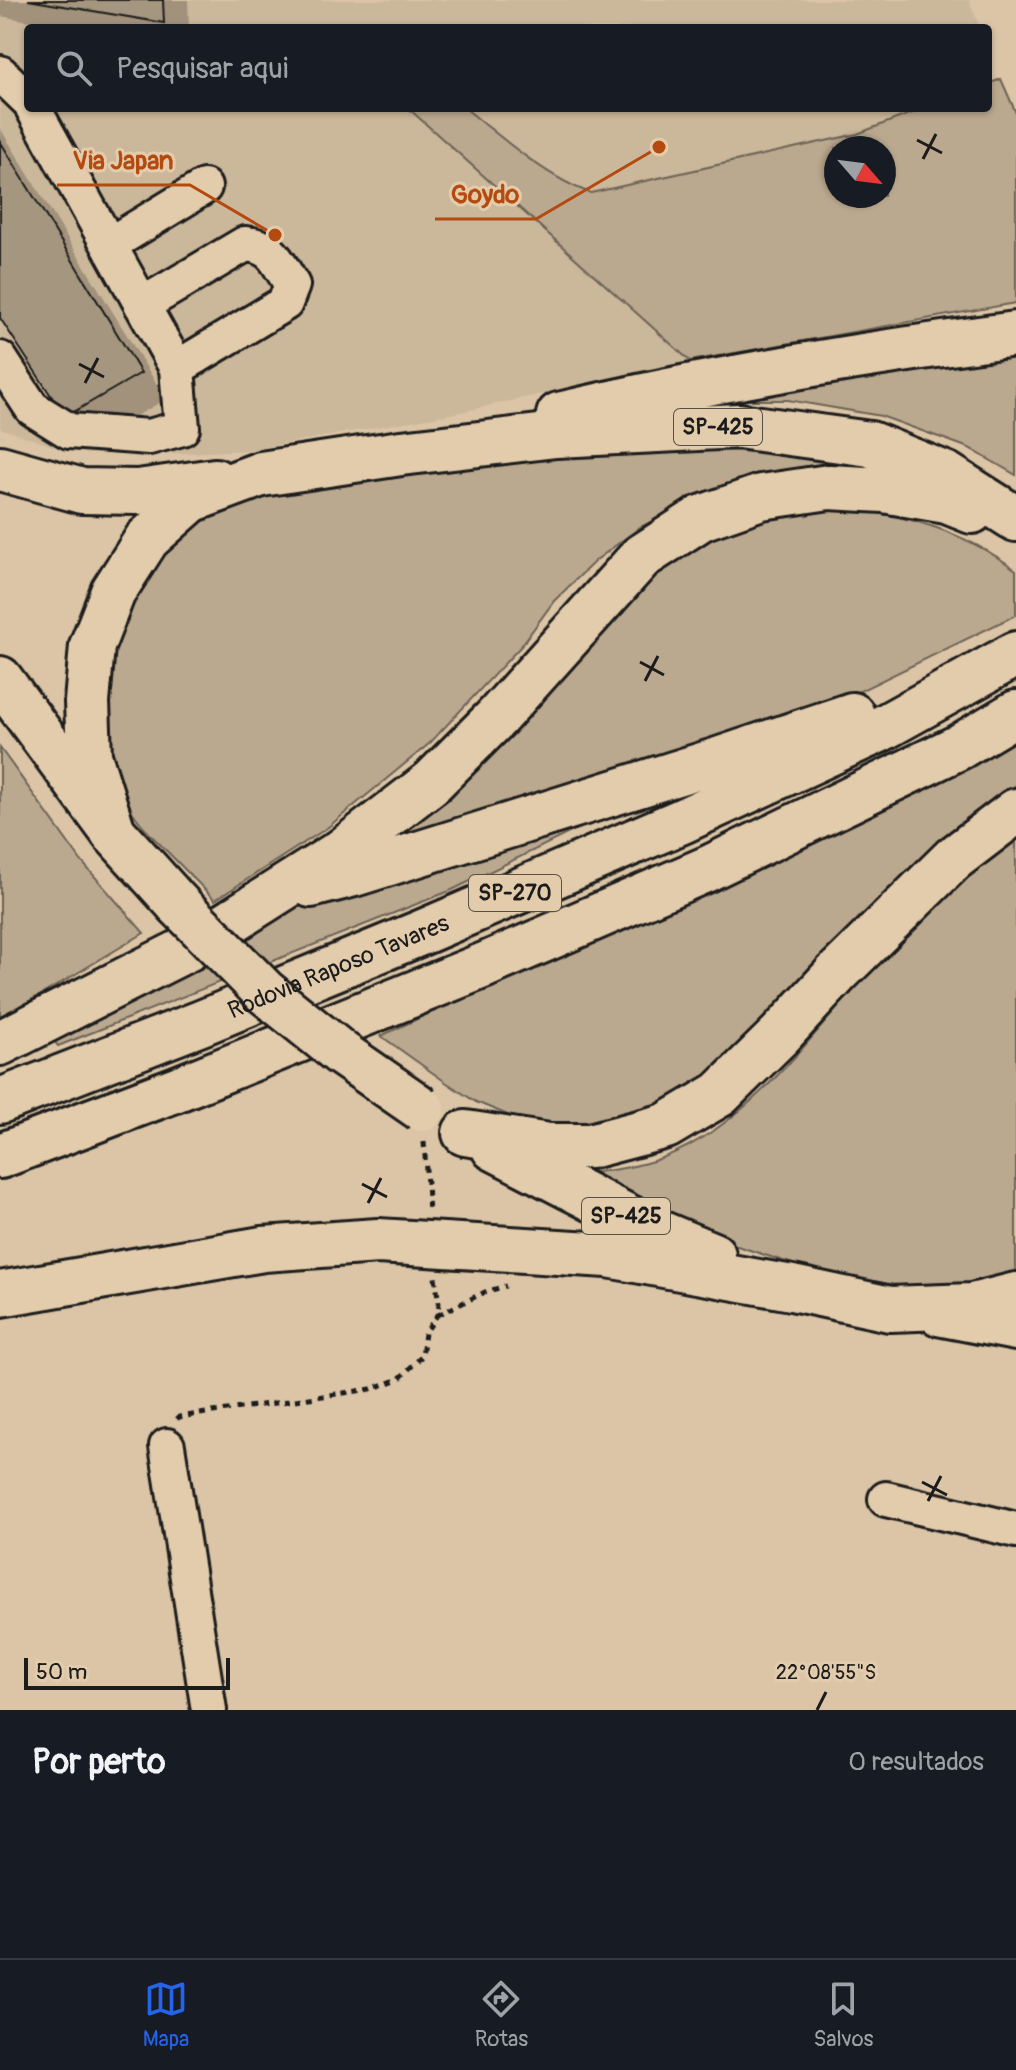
<!DOCTYPE html>
<html lang="pt">
<head>
<meta charset="utf-8">
<style>
  body { margin:0; font-family:Pangolin,sans-serif; background:#20242c; color:#f1f3f6 }
  .compass { position:absolute; left:824px; top:136px; width:72px; height:72px; border-radius:50%; background:#171b24; box-shadow:0 2px 6px #0004; rotate:118deg }
  .scale { position:absolute; left:24px; bottom:20px; width:206px; box-sizing:border-box; padding-left:8px; border:4px solid #1c1c1c; border-top:0; font-size:22px; line-height:28px; white-space:nowrap; color:#1c1c1c; -webkit-text-stroke:6px #e3ccac; paint-order:stroke }
  .list { margin:0; padding:0; list-style:none }
  h2 { display:flex; justify-content:space-between; align-items:center; height:104px; margin:0; padding:0 32px; font-size:34px }
  h2 small { font-size:26px; font-weight:400; color:#9ea1a6 }
  .icon { flex:none; width:44px; height:44px; fill:none; stroke:currentColor; stroke-width:2; stroke-linecap:round; stroke-linejoin:round }
  .map { position:relative; flex:none; width:1016px; height:1710px; overflow:hidden }
  .search { position:absolute; background:#171b24; box-shadow:0 2px 6px #0004; left:24px; right:24px; top:24px; height:88px; display:flex; align-items:center; gap:20px; box-sizing:border-box; padding:0 28px; border-radius:8px; color:#9ea1a6; font-size:30px }
  .sheet { height:248px; background:#171b24 }
  nav { display:flex; justify-content:space-around; align-items:center; box-sizing:border-box; height:112px; border-top:2px solid #363941; background:#171b24; font-size:22px; color:#9ea1a6 }
  nav a { display:grid; justify-items:center; gap:4px }
  nav .on { color:#2563eb }
  .map>svg:first-child { display:block }
</style>
</head>
<body>
<div class="map">
<svg width="1016" height="1710" viewBox="0 0 1016 1710">
  <rect width="100%" height="100%" fill="#dbc5a6"/>
  <filter id="ink" filterUnits="userSpaceOnUse"><feTurbulence type="fractalNoise" baseFrequency=".0125" numOctaves="2"/><feDisplacementMap in="SourceGraphic" scale="16" xChannelSelector="R" yChannelSelector="G"/><feConvolveMatrix kernelMatrix="1 2 1 2 8 2 1 2 1" color-interpolation-filters="sRGB"/></filter>
  <g filter="url(#ink)">
    <!-- built -->
    <path fill="#cbb79a" d="M0 0H969L980 28H28V108H408L690 361 461 412 250 450 142 455 89 454 61 449 0 428Z
      M465 108H925L857 134 591 193 576 188 502 140Z"/>
    <!-- green -->
    <path fill="#bba98f" stroke="#6c6256" stroke-width="2" fill-rule="evenodd" d="M1001 79 1016 113V303L690 361 408 108H465C499 136 550 180 591 193L857 134 925 108H988V84ZM884 148V196H836V148Z
      M1016 352V475L969 448 881 416 788 400H693Z
      M710 449 785 454 860 464 861 469 691 502 640 527 595 561 554 601 521 646 430 743 327 828 215 900 145 829 125 802 95 709 129 582 203 516 262 497 406 469 559 453Z
      M839 508C904 514 962 530 1016 570V615L452 890 58 1046 53 1039 255 926 615 601 702 539 746 521 792 511Z
      M1016 728V785L1001 796 719 1073 640 1117 576 1126 542 1123 508 1115 476 1102 447 1083 381 1036 825 828Z
      M0 748 82 862 144 933 39 996 0 1016Z
      M1016 835V1273L999 1280 932 1292 808 1269 688 1230 575 1174C601 1172 627 1169 653 1161 753 1129 819 1022 889 949 928 908 974 873 1016 835Z"/>
    <!-- shadow -->
    <path fill="#0003" d="M0 0H188L189 28H71L0 16Z
      M0 128 166 399 93 441 0 314Z"/>
    <!-- building -->
    <path fill="#a5967f" stroke="#1c1c1c" stroke-width="2" d="M28 0H163L164 23Z
      M0 141 141 373 65 417 0 318Z"/>
    <g fill="none" stroke-linecap="round" stroke-linejoin="round">
      <defs>
        <path id="minor" d="M0 73 28 100
          M109 245 204 187
          M142 305 245 244C274 246 277 262 292 285L285 303 177 368
          M0 359 32 408 69 431 149 437 182 428 177 368 33 108
          M938 1318 1016 1333
          M167 1446 209 1710
          M886 1499 1016 1530"/>
        <g id="highway">
          <path d="M559 415C709 379 863 354 1016 334"/>
          <path d="M0 468 82 491 138 492 215 481"/>
          <path d="M0 679 113 832 178 904"/>
          <path d="M113 832 89 756 87 702 92 646 113 592 147 539 191 500 261 474 401 453 556 435 739 426 870 444 947 475 1016 519"/>
          <path d="M311 885 354 874 715 761 852 715"/>
          <path d="M0 1043 189 948 342 851 432 782 496 718 641 557 701 518 761 497 829 487 884 490 947 501 972 511"/>
          <path id="s1" d="M0 1101 201 1023 423 932 682 821 879 730 1016 654"/>
          <path d="M465 1133 549 1146H590L666 1126 720 1094 781 1034 837 973 953 859 1016 811"/>
          <path d="M494 1148 655 1231 713 1255"/>
          <path d="M0 1156 177 1089 485 965 707 869 959 747 1016 713"/>
          <path d="M0 1294 263 1249 378 1241 608 1255 792 1288 890 1309 972 1306 1016 1295"/>
        </g>
      </defs>
      <!-- minor casing -->
      <use href="#minor" stroke="#1c1c1c" stroke-width="40"/>
      <!-- highway casing -->
      <use href="#highway" stroke="#1c1c1c" stroke-width="50"/>
      <!-- path -->
      <path stroke="#1c1c1c" stroke-width="5" stroke-dasharray="6 6" stroke-linecap="butt" d="M424 1142 429 1212
        M438 1315 485 1292 506 1286
        M177 1419 179 1417 371 1389 399 1379 422 1356 425 1333 437 1315 439 1304 435 1277"/>
      <!-- minor -->
      <use href="#minor" stroke="#e3ccac" stroke-width="34"/>
      <!-- highway -->
      <use href="#highway" stroke="#e3ccac" stroke-width="44"/>
      <defs>
        <path id="highway-bridge" d="M178 904 265 992 341 1053 422 1109"/>
      </defs>
      <!-- highway-bridge casing -->
      <use href="#highway-bridge" stroke="#1c1c1c" stroke-width="50" stroke-linecap="butt"/>
      <!-- highway-bridge -->
      <use href="#highway-bridge" stroke="#e3ccac" stroke-width="44"/>
    </g>
  </g>
  <!-- ticks -->
  <path fill="none" stroke="#1c1c1c" stroke-width="3" d="M917 140 942 153M923 159 936 134M79 364 104 377M85 383 98 358M640 662 664 675M645 681 658 656M362 1184 387 1197M368 1203 381 1178M922 1482 947 1495M928 1501 941 1476M817 1710 826 1692"/>
  <g text-anchor="middle" dominant-baseline="central" stroke-width="6" stroke-linejoin="round" paint-order="stroke">
    <!-- shield labels -->
    <g fill="#e3ccac" stroke="#585147" stroke-width="2">
      <rect x="674" y="409" width="88" height="36" rx="6"/>
      <rect x="469" y="875" width="92" height="36" rx="6"/>
      <rect x="582" y="1198" width="88" height="36" rx="6"/>
    </g>
    <g font-size="22" font-weight="bold" fill="#1c1c1c">
      <text x="718" y="427">SP-425</text>
      <text x="515" y="893">SP-270</text>
      <text x="626" y="1216">SP-425</text>
    </g>
    <!-- street labels -->
    <g font-size="24" fill="#1c1c1c" stroke="#e3ccac">
      <text stroke="none"><textPath href="#s1" startOffset="364">Rodovia Raposo Tavares</textPath></text>
    </g>
  </g>
  <g font-size="20" text-anchor="middle" fill="#1c1c1c" stroke="#e3ccac" stroke-width="6" stroke-linejoin="round" paint-order="stroke">
    <text x="826" y="1679">22°08'55"S</text>
  </g>
  <!-- callouts -->
  <path fill="none" stroke="#b54a10" stroke-width="3" d="M275 235L190 185H57M659 147L536 219H435"/>
  <g fill="#b54a10" stroke="#e3ccac" stroke-width="3">
    <circle cx="275" cy="235" r="8"/>
    <circle cx="659" cy="147" r="8"/>
  </g>
  <g font-size="26" text-anchor="middle" font-weight="bold" fill="#b54a10" stroke="#e3ccac" stroke-width="6" stroke-linejoin="round" paint-order="stroke">
    <text x="123" y="169">Via Japan</text>
    <text x="485" y="203">Goydo</text>
  </g>
</svg>
<svg class="compass" viewBox="-18 -18 36 36"><path d="M0-13l5 13h-10z" fill="#e53935"/><path d="M0 13l5-13h-10z" fill="#9ea1a6"/></svg>
<div class="scale">50 m</div>
<div class="search"><svg class="icon" aria-label="search" viewBox="0 0 24 24"><circle cx="10" cy="10" r="6"/><path d="M15 15l6 6"/></svg>Pesquisar aqui</div>
</div>
<section class="sheet">
<h2>Por perto<small>0 resultados</small></h2>
<ul class="list">
</ul>
</section>
<nav>
<a class="on"><svg class="icon" aria-label="map" viewBox="0 0 24 24"><path d="M3 6l6-2 6 2 6-2v14l-6 2-6-2-6 2zM9 4v14M15 6v14"/></svg>Mapa</a>
<a><svg class="icon" aria-label="directions" viewBox="0 0 24 24"><path d="M12 3l9 9-9 9-9-9zM9 14v-3h6M13 9l2 2-2 2"/></svg>Rotas</a>
<a><svg class="icon" aria-label="saved" viewBox="0 0 24 24"><path d="M7 4h10v16l-5-4-5 4z"/></svg>Salvos</a>
</nav>
</body>
</html>
